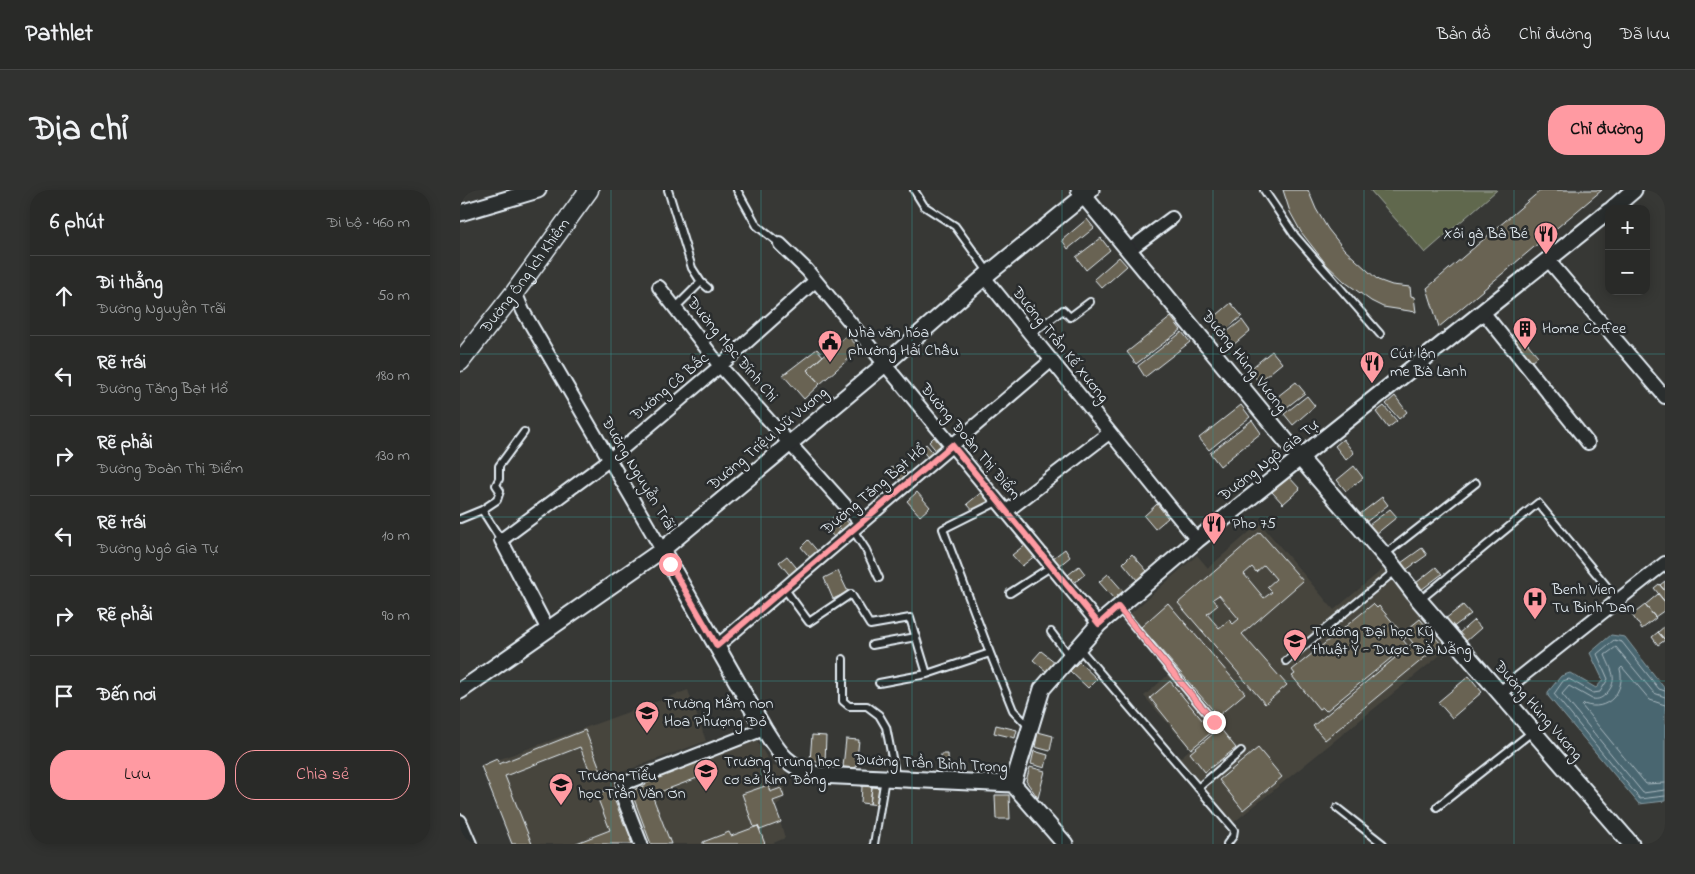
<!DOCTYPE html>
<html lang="vi">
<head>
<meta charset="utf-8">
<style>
  body { margin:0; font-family:"Indie Flower",sans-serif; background:#313230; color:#f1f3f6 }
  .controls { position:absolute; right:15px; top:15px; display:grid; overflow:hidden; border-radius:10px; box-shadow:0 2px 12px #0003 }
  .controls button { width:45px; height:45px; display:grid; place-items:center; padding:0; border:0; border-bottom:1px solid #454645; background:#292a28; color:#f1f3f6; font:25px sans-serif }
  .stop { position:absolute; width:15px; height:15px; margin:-11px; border:4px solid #ff9aa2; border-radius:50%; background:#fff }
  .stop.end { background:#ff9aa2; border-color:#fff; box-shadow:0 1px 5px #0008 }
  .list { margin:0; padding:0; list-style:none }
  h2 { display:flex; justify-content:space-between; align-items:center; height:65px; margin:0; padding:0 20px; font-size:21px }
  h2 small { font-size:16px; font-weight:400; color:#a5a7a8 }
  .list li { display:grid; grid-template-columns:32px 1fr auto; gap:15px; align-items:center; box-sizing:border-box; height:80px; padding:0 20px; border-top:1px solid #454645 }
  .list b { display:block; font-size:19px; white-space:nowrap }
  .list p { margin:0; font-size:16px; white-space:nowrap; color:#a5a7a8 }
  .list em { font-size:16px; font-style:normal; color:#a5a7a8 }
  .actions { display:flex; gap:10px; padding:15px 20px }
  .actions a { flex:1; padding:11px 0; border:1px solid #ff9aa2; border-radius:20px; text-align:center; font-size:18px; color:#ff9aa2 }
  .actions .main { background:#ff9aa2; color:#111 }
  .icon { flex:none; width:28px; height:28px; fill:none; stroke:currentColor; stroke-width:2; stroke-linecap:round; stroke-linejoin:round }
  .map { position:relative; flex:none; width:1205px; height:654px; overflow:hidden; border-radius:20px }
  header { display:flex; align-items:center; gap:30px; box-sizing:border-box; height:70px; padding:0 25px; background:#292a28; border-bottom:1px solid #454645 }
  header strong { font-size:24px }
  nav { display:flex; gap:28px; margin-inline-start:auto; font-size:18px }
  .intro { display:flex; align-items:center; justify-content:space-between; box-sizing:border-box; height:120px; padding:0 30px }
  h1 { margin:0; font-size:35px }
  .button { padding:12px 22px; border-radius:20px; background:#ff9aa2; color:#111; font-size:18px; font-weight:700 }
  main { display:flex; gap:30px; padding:0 30px }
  aside { flex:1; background:#292a28; border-radius:20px; box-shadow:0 2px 12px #0003 }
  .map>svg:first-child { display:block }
</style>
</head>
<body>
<header>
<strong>Pathlet</strong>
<nav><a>Bản đồ</a><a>Chỉ đường</a><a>Đã lưu</a></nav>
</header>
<div class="intro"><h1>Địa chỉ</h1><a class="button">Chỉ đường</a></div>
<main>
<aside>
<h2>6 phút<small>Đi bộ · 460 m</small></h2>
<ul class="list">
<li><svg class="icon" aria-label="ahead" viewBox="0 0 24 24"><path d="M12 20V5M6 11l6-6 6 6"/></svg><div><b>Đi thẳng</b><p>Đường Nguyễn Trãi</p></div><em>50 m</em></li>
<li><svg class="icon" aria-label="left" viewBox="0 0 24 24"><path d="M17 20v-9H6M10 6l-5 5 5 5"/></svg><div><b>Rẽ trái</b><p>Đường Tăng Bạt Hổ</p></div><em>180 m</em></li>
<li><svg class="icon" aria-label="right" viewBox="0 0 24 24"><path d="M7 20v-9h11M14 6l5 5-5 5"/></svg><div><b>Rẽ phải</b><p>Đường Đoàn Thị Điểm</p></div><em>130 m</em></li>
<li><svg class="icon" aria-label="left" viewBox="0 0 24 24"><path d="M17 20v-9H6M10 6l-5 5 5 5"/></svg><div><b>Rẽ trái</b><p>Đường Ngô Gia Tự</p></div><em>10 m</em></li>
<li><svg class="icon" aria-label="right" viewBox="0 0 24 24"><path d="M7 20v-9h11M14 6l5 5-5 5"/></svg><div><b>Rẽ phải</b></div><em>90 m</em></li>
<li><svg class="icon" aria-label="arrive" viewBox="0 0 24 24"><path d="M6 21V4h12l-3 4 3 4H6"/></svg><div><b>Đến nơi</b></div></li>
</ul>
<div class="actions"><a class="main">Lưu</a><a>Chia sẻ</a></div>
</aside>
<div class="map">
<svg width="1205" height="654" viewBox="0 0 1205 654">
  <rect width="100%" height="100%" fill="#373835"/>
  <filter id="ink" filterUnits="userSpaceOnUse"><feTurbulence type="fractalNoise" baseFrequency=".02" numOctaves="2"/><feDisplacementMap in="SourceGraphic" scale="10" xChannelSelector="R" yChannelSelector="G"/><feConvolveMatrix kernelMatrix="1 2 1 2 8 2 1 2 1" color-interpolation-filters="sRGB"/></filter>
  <g filter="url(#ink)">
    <!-- built -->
    <path fill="#46453e" d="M800 333 874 420 923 379 989 458 773 633 718 570 730 559 684 506 708 485 663 430 737 365 748 378Z
      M228 500 246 551 152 586 175 644 176 654H52L21 576Z
      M296 549 312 576 326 578 324 607 316 617 325 648 311 654H187L166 597Z"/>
    <!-- green -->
    <path fill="#60674e" stroke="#a4aca3" d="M910 0H1037L965 63Z"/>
    <!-- water -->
    <path fill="#4a666f" stroke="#899ea6" d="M1151 445 1165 447 1205 499V611L1179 614 1088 506V502L1101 486 1110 483 1136 498 1143 490 1130 463Z"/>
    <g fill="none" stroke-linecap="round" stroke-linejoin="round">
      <!-- shore -->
      <path stroke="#a9b9c1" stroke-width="1" d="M1205 501 1199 499 1162 452 1154 450 1137 464 1148 489 1140 502 1133 503 1109 489 1103 491 1094 504 1180 609 1205 606
        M1205 507 1194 503 1156 457 1145 465C1151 480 1159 489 1147 503 1142 508 1139 510 1132 509L1109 496 1102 504 1183 603 1205 600
        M1205 515 1190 510 1162 477 1160 479C1166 501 1147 523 1124 514L1122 516 1186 594 1205 593"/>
    </g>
    <!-- building -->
    <path fill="#696352" stroke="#e8f1f8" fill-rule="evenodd" d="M823 0H848L856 19 868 39 884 59 918 90 932 95 950 97 951 106 954 107 956 122 923 117 911 111 885 92 866 74 841 42 830 22Z
      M1081 0H1142L979 137 967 98Z
      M627 29 634 38 608 59 602 50Z
      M641 48 650 60 626 80 616 67Z
      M659 67 667 76 642 98 634 89Z
      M771 113 782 126 762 143 751 130Z
      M711 127 721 140 676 174 667 162Z
      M782 130 790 141 772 156 763 145Z
      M1056 140 1078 166 1069 174 1050 148Z
      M722 142 730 152 685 187 678 176Z
      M387 145 400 159 360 194 347 180Z
      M357 159 363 166 347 180 360 194 344 209 323 185Z
      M812 161 822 173 799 192 789 180Z
      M836 192 845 203 822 221 813 210Z
      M847 206 855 216 833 235 824 224Z
      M935 206 947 222 939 229 926 214Z
      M781 215 790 227 749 260 739 248Z
      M924 216 937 231 928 238 916 222Z
      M792 230 801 243 760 276 750 263Z
      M474 247 484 259 478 263 469 252Z
      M883 249 894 263 886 270 875 256Z
      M466 254 475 265 470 270 461 259Z
      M439 273 450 288 442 294 431 278Z
      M894 276 903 288 886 301 877 290Z
      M829 287 840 299 823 314 812 302Z
      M523 301 530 310 515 323 507 314Z
      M457 302 470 317 460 326 447 311Z
      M922 307 928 315 906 332 900 324Z
      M697 314 708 328 695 339 684 326Z
      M930 319 937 327 916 344 909 335Z
      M379 322 391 336 384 342 371 329Z
      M370 330 382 343 376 349 364 336Z
      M800 342 843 391 782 444 827 495 805 514 718 413ZM804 375 816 389 807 397 812 402 804 408 784 384 792 377 796 382ZM759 405 779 429 773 434 769 430 759 438 747 424 758 415 753 409Z
      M348 350 360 364 353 371 341 357Z
      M566 354 576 365 562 376 552 365Z
      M962 358 967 365 946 380 941 373Z
      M605 359 610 367 599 376 593 368Z
      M672 364 687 381 677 390 663 373Z
      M327 366 340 382 332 388 319 372Z
      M619 376 625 384 614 393 608 385Z
      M976 377 982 384 961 400 956 393Z
      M378 381 388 402 373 409 364 388Z
      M648 384 663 401 654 409 639 392Z
      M1205 391V401L1200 395Z
      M1199 394 1205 401V412L1194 398Z
      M1198 404 1205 412V420L1195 427 1185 415Z
      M708 413 785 503 758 526 681 437Z
      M913 414 917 418 919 416 946 448 943 450 947 455 866 521 862 517 859 519 832 486 835 484 832 480Z
      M1003 415 1011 424 992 438 985 429Z
      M1185 415 1196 428 1182 439 1172 425Z
      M960 429 981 454 865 550 853 536 953 453 944 442Z
      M1014 430 1021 438 1005 452 998 444Z
      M1205 436V450L1198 442Z
      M1198 442 1205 450 1198 455 1192 447Z
      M581 461 595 472 587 482 573 470Z
      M619 472 637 489 628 498 610 481Z
      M1009 486 1022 502 992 528 978 512Z
      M710 491 752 542 731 559 690 508Z
      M536 535 557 540 555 548 534 543Z
      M760 538 776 558 745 582 730 563Z
      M125 540 141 581 131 584 120 557 45 586 72 654H52L21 576 37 569 39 574Z
      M578 542 593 546 590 561 575 557Z
      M352 545 366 546 365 573 350 571Z
      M386 549 399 550 396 578 383 577Z
      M798 558 822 587 783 620 759 590Z
      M574 561 588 565 585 578 571 574Z
      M481 564H488L489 584H482Z
      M242 569 248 584 192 605 211 654H191L171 601 186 595 184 591Z
      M570 577 585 581 578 608 566 591Z
      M308 595 310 602 321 598 324 607 313 611 321 632 300 640 298 636 294 637 282 604Z
      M402 596 412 597 410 614 401 613Z
      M412 597 421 598 419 615 410 614Z
      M150 599 165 636 169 634 174 647 170 649 172 654H114L150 640 136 604Z
      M535 605H549L550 629H536Z
      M298 636 305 654H243V652L269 642 271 646Z"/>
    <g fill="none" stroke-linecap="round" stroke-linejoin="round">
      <defs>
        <path id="service" d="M208 0 232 78 241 92 248 98
          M277 0 297 36 320 54
          M454 0 464 16 495 36 529 83
          M804 0 835 46 920 144
          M1203 0 1205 2
          M215 118 241 92
          M571 144 603 120 610 127 630 112
          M0 329 22 320
          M393 340 406 360 419 388
          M41 350 22 320 37 310 40 301 36 295 39 289V276L64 242
          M924 365 1016 293
          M324 398 349 432 391 404 410 435 450 428 467 484
          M550 403 592 376
          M960 410 1078 313 1158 410
          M659 418 754 532
          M591 442 610 467
          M412 455 456 447
          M619 458 774 640 773 646 767 654
          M530 463 553 520 569 537
          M383 469V511L389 516H407L419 525 426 537 436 588
          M826 471 935 381
          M419 493 467 484 530 463 483 339 539 311
          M738 598 781 561
          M977 617 1072 542
          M877 618 923 654
          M414 654 425 588"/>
        <path id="minor" d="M320 54 347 80 639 434
          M669 60 712 28
          M1089 71 1205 207
          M524 87 737 350
          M199 97 260 176 401 333
          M55 102 63 121 202 360
          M1024 123 1128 253
          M547 321 649 243
          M88 440 41 350 149 270 260 176 355 91
          M257 456 592 170
          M1039 504 1205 373
          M0 631 10 654
          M181 654 162 605 163 594 304 539"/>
        <path id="tertiary" d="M619 0 841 269 930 372 959 410 1171 654
          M1152 19 1174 0
          M0 23 78 0
          M202 360 304 539C320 565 328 577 358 585L553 594 605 654
          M0 501 202 360 425 174 529 83 631 0
          M553 594 582 499 639 434 737 350 1149 21"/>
        <g id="secondary">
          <path id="s1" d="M0 172 55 102 129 0"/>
        </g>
      </defs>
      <!-- service casing -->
      <use href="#service" stroke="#e8f1f8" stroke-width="10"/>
      <!-- minor casing -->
      <use href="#minor" stroke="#e8f1f8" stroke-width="16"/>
      <!-- tertiary casing -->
      <use href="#tertiary" stroke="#e8f1f8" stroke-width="19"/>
      <!-- secondary casing -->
      <use href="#secondary" stroke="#e8f1f8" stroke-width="21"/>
      <!-- service -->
      <use href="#service" stroke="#2a2d2e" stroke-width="6"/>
      <!-- minor -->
      <use href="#minor" stroke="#2a2d2e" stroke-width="12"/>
      <!-- tertiary -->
      <use href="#tertiary" stroke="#2a2d2e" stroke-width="15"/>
      <!-- secondary -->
      <use href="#secondary" stroke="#2a2d2e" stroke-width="18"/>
    </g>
  </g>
  <g fill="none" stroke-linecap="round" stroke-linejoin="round" filter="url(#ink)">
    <!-- route -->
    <path stroke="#ff9aa2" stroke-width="6" d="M210 374 257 456 492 255 639 434 658 417 754 532"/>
  </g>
  <!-- grid -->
  <path fill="none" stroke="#3a8f8a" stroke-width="1" stroke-opacity="0.55" d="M151 0V654M301 0V654M452 0V654M602 0V654M753 0V654M904 0V654M1054 0V654M0 164H1205M0 327H1205M0 491H1205"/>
  <!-- icons -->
  <defs>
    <symbol id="restaurant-pin" viewBox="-11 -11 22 30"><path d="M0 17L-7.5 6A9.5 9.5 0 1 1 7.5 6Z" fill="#ff9aa2" stroke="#2a2d2e"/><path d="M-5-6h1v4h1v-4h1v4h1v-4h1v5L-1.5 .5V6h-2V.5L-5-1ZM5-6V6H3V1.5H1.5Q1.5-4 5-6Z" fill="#111"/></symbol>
    <symbol id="building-pin" viewBox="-11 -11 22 30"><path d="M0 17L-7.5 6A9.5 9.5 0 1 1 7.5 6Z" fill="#ff9aa2" stroke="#2a2d2e"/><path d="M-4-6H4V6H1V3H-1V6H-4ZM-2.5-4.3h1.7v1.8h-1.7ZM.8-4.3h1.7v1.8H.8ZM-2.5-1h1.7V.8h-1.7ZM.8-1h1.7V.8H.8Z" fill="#111"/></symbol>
    <symbol id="civic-pin" viewBox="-11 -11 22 30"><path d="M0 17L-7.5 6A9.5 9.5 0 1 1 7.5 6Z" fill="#ff9aa2" stroke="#2a2d2e"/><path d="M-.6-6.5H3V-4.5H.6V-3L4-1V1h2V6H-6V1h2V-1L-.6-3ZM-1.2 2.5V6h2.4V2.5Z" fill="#111"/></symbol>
    <symbol id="hospital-pin" viewBox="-11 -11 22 30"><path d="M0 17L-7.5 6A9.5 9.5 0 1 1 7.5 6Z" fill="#ff9aa2" stroke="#2a2d2e"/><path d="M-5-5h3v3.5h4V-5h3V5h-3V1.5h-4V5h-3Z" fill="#111"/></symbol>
    <symbol id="university-pin" viewBox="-11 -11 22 30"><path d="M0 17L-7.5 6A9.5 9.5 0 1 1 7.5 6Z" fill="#ff9aa2" stroke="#2a2d2e"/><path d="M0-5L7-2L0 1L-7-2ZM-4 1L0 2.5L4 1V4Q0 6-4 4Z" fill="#111"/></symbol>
    <symbol id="school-pin" viewBox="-11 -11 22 30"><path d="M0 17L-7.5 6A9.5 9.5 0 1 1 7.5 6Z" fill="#ff9aa2" stroke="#2a2d2e"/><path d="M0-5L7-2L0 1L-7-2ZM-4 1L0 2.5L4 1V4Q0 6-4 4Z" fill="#111"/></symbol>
  </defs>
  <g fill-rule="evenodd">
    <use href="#restaurant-pin" x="1072" y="30" width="28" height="38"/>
    <use href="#building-pin" x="1051" y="125" width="28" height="38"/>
    <use href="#civic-pin" x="356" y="138" width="28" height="38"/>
    <use href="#restaurant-pin" x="898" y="159" width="28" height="38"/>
    <use href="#restaurant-pin" x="740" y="320" width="28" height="38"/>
    <use href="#hospital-pin" x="1061" y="395" width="28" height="38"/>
    <use href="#university-pin" x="821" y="437" width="28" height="38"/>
    <use href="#school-pin" x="173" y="509" width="28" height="38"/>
    <use href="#school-pin" x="232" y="567" width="28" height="38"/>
    <use href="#school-pin" x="87" y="581" width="28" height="38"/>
  </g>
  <g text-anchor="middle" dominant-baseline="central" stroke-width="5" stroke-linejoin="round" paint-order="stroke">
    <!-- poi labels -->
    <g font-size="16" fill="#e8f1f8" stroke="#2a2d2e" text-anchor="start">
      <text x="1068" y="44" text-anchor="end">Xôi gà Bà Bé</text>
      <text x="1082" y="139">Home Coffee</text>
      <text x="388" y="143">Nhà văn hóa<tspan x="388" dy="18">phường Hải Châu</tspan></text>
      <text x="930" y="164">Cút lộn<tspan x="930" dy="18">me Bà Lanh</tspan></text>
      <text x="772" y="334">Pho 75</text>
      <text x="1092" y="400">Benh Vien<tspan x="1092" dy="18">Tu Binh Dan</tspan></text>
      <text x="852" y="442">Trường Đại học Kỹ<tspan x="852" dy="18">thuật Y - Dược Đà Nẵng</tspan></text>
      <text x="204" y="514">Trường Mầm non<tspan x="204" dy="18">Hoa Phượng Đỏ</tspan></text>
      <text x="264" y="572">Trường Trung học<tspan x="264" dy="18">cơ sở Kim Đồng</tspan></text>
      <text x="118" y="586">Trường Tiểu<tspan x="118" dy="18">học Trần Văn Ơn</tspan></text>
    </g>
    <!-- street labels -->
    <g font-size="16" fill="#e8f1f8" stroke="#2a2d2e">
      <text stroke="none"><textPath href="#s1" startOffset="108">Đường Ông Ích Khiêm</textPath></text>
      <text transform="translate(600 155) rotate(51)">Đường Trần Kế Xương</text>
      <text transform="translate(272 160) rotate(50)">Đường Mạc Đĩnh Chi</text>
      <text transform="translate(784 172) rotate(51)">Đường Hùng Vương</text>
      <text transform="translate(210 197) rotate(-40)">Đường Cô Bắc</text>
      <text transform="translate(308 249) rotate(-40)">Đường Triệu Nữ Vương</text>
      <text transform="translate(510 252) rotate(50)">Đường Đoàn Thị Điểm</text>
      <text transform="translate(809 271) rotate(-38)">Đường Ngô Gia Tự</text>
      <text transform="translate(178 284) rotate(59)">Đường Nguyễn Trãi</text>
      <text transform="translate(414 300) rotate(-40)">Đường Tăng Bạt Hổ</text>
      <text transform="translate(1078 521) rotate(49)">Đường Hùng Vương</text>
      <text transform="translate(471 574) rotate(3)">Đường Trần Bình Trọng</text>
    </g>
  </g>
</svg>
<div class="controls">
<button>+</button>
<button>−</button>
</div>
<div class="stop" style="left:210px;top:374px"></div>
<div class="stop end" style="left:754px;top:532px"></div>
</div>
</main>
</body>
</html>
